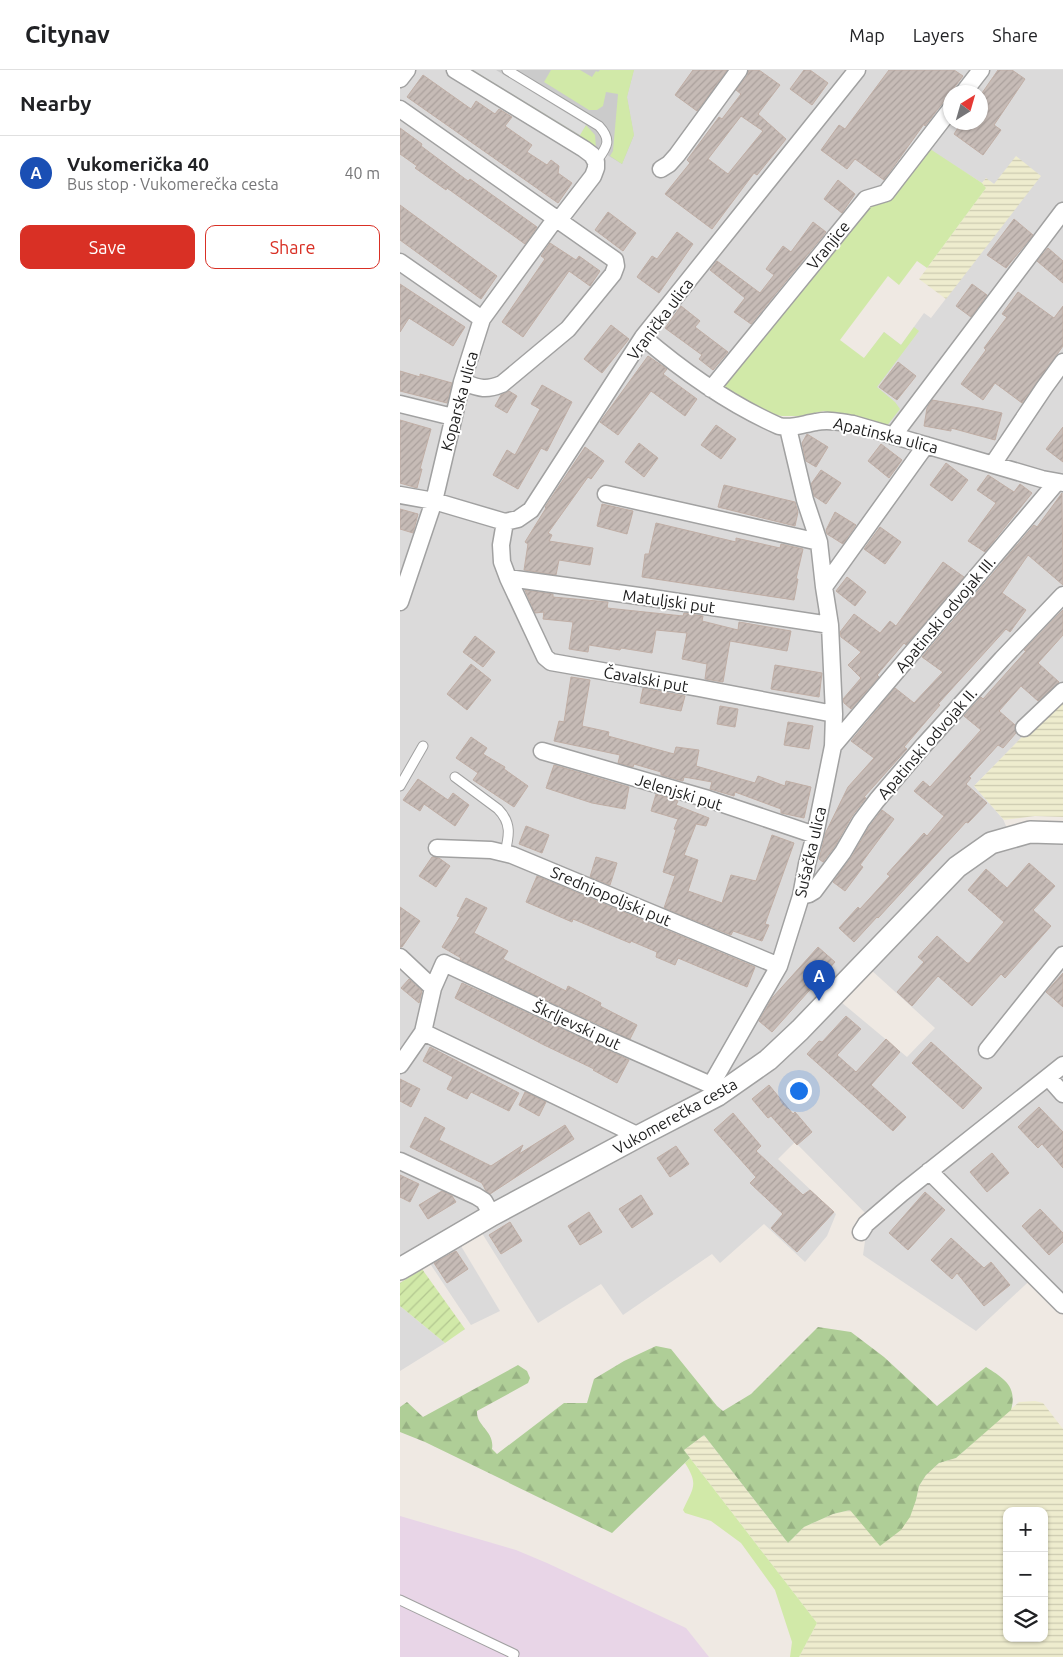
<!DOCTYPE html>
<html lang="en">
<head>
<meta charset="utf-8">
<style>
  body { margin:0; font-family:Ubuntu,sans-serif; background:#f6f6f6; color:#202124 }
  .controls { position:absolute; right:15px; bottom:15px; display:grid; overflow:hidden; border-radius:10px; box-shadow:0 1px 4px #0004 }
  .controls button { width:45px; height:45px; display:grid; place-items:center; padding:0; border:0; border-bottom:1px solid #e0e0e0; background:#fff; color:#202124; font:25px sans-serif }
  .compass { position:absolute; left:543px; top:15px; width:45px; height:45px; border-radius:50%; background:#fff; box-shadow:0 1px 4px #0004; rotate:37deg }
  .you { position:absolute; left:398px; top:1020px; width:18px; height:18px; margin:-12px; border:4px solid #fff; border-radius:50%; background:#1a73e8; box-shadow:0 0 0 8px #1a73e833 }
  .badge { display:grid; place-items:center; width:32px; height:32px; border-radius:50%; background:#d93025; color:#fff; font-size:16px; font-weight:700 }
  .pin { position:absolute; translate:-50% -41px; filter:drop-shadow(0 1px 2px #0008) }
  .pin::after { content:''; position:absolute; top:26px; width:18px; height:15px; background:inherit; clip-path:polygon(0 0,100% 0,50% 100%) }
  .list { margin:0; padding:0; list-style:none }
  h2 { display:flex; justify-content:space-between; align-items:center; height:65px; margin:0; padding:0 20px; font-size:21px }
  h2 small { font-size:16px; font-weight:400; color:#757577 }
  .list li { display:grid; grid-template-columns:32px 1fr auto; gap:15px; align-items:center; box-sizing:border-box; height:75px; padding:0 20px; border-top:1px solid #e0e0e0 }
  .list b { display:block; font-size:19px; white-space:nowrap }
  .list p { margin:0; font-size:16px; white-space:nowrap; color:#757577 }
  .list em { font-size:16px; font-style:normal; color:#757577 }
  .actions { display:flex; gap:10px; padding:15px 20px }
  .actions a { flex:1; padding:11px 0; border:1px solid #d93025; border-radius:10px; text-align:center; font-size:18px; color:#d93025 }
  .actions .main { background:#d93025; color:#fff }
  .icon { flex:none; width:28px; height:28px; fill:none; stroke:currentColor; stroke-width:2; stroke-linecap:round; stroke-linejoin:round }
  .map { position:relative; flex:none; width:663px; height:1587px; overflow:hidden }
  header { display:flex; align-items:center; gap:30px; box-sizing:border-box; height:70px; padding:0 25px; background:#fff; border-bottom:1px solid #e0e0e0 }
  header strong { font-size:24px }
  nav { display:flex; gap:28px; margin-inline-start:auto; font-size:18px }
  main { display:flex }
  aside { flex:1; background:#fff }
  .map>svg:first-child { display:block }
</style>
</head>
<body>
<header>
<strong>Citynav</strong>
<nav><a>Map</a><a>Layers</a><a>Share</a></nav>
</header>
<main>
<aside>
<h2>Nearby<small></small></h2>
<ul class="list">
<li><span class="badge" style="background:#1a4fb4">A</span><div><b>Vukomerička 40</b><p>Bus stop · Vukomerečka cesta</p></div><em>40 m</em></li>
</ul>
<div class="actions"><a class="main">Save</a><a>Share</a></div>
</aside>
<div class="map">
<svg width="663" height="1587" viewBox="0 0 663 1587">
  <defs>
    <pattern id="farmland-rules" width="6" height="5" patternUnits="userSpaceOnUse" patternTransform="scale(1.25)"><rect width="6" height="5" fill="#eeecce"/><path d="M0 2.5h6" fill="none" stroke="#cccab0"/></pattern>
    <pattern id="forest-firs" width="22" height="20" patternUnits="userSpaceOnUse" patternTransform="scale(1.25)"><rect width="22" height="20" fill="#afce97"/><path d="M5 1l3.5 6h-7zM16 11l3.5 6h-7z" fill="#96b082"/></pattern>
    <pattern id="garden-furrows" width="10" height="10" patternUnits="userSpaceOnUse" patternTransform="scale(1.25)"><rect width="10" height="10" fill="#d1e9a8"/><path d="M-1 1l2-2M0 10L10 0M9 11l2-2" fill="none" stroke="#b3c790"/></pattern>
    <pattern id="building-hatch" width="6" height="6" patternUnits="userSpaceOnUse" patternTransform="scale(1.25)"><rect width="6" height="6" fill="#c6bbb6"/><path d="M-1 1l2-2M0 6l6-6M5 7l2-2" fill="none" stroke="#aaa09c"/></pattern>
  </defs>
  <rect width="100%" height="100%" fill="#efe9e3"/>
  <!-- residential -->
  <path fill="#dbdada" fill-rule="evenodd" d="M0 0H68L203 82 234 65 227 27 234 0H663V615L627 662 574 716 603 749 609 763 413 942 336 1008 0 1190ZM550 22H580V52H550ZM516 71 582 113 586 108 594 114 640 106 531 248 524 243 501 275 484 262 412 358 404 360 396 371 387 370 370 360 465 126 477 122Z
    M663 769V1223L641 1200 576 1261 463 1185 466 1164 476 1154 395 1072 378 1089 436 1144 427 1166 405 1192 364 1154 320 1193 312 1184 223 1245 201 1214 138 1253 80 1160 140 1127 441 932 507 987 535 958 470 899 557 806 584 787 603 779 626 773Z
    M58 1171 100 1241 71 1255 27 1189Z
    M0 1236 45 1273 0 1301Z"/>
  <!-- industrial -->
  <path fill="#e8d5e7" d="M0 1446 116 1480 147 1493 286 1558 309 1587H0Z"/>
  <!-- religious -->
  <path fill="#cbcbcb" d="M68 0H234L227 27 234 65 222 94Z"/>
  <!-- farmland -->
  <path fill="url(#farmland-rules)" fill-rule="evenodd" d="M616 86 641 106 546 229 519 209 586 118 582 113 586 108 594 114Z
    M663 625V747L635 746 604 750 574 716Z
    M635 1331 643 1333 663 1359V1587H399L417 1553 284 1380 304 1365 388 1473 404 1457 433 1444 450 1440 516 1430 519 1416 526 1405 539 1393 556 1388 619 1332ZM607 1441H644V1568H607Z"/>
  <!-- grass -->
  <path fill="#d1e9a8" d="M68 0H73L179 65 186 55 195 65 196 78Z
    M151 0H180L192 7 196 1 198 2 200 0H234L227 27 234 65 222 94 210 86 213 81 218 24 206 22 203 36 197 40H189L144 12Z
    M527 77 582 113 586 118 527 198 517 191 499 215 488 206 440 270 464 288 484 262 501 275 514 257 519 261 477 317 495 332 500 339 486 357 424 341 400 346H382L367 343 320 316 467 133Z
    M290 1388 417 1553 399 1587H390L392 1572 375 1520 341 1473 311 1451 285 1443 283 1440C293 1418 299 1415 285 1393Z"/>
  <!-- forest -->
  <path fill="url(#forest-firs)" d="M418 1257 451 1262 484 1287 537 1336 586 1297C603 1308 618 1316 611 1340L556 1388 539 1393 526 1405 519 1416 516 1430 510 1447 501 1460 480 1476 450 1440 433 1444 404 1457 388 1473 304 1365 284 1380 290 1388 212 1463 25 1372 0 1362V1337L7 1332 23 1347 118 1295 127 1301 130 1308 128 1313 77 1341C76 1356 95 1361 92 1379L97 1384 164 1333H187L194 1309 224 1291 256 1276 271 1279 317 1336 323 1341 351 1324Z"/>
  <!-- garden -->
  <path fill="url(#garden-furrows)" d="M22 1199 65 1259 45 1273 0 1236V1213Z"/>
  <!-- parking -->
  <path fill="#ddd" d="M73 0H96L186 55 180 65Z"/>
  <!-- building -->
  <path fill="url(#building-hatch)" stroke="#c0aea5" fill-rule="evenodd" d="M293 0H327L297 41 275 25Z
    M349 0H359L380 15 358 44 386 69 357 105 354 103 312 159 265 124 290 93 287 90 319 47 322 49 341 24 336 20 347 6ZM341 46 363 61 328 104 308 89Z
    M404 0H410L428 13 412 35 390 19Z
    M489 0H554L563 6 525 56 524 54 484 110 455 89 447 99 421 80 439 55 445 59Z
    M598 0H612L625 9 594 55 601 60 583 85 554 64 562 52H580V26Z
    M23 5 71 39 76 31 95 44 99 39 112 47 105 56 132 75 127 82 147 95 151 90 159 96 158 103 172 113 158 133 7 27Z
    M0 58 22 74 21 76 68 111 70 109 137 157 125 174 47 118 46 120 15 98 17 96 0 84Z
    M438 110 455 124 442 143 424 129Z
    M0 135 97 206 81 229 0 170Z
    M208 142 236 163 223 181 195 160Z
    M614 149 633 165 606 198 587 185Z
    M413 152 426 162 351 254 334 242 345 228 310 200 317 191 360 223 374 205 366 199 383 176 391 182Z
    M277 162 293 174 259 223 237 207 252 186 257 189Z
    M150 173 176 190 179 186 200 201 190 216 169 201 123 267 102 252 145 189 141 186Z
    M648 178 663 191V213L637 191Z
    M0 214 65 257 53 276 9 248 0 262Z
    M572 214 587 225 571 247 556 236Z
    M618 222 654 248 663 236V276L622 333 595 313 583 330 561 314 586 280 584 278 607 247 602 244Z
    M281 236 300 251 295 257 328 282 313 300 299 289 302 285 265 258Z
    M211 255 229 269 202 303 184 289Z
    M248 286 267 299 263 304 297 329 285 346 251 321 218 365 200 352Z
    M498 292 516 306 497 330 479 317Z
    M0 301 20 307V304L52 313 47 333 0 321Z
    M142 315 172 332 147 381 141 378 118 419 93 405 107 380 115 385 140 339 131 334Z
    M109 321 117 326 107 343 95 336 101 325Z
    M532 330 579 338 602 343 595 370 551 358V361L524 356 527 338Z
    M0 350 31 359 20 399H22L17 418 0 413Z
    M316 355 336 369 321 389 301 375Z
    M663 357V392L646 379Z
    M407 364 428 377 416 397 406 391 402 373Z
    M239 373 258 388 244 407 225 392Z
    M481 374 502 390 489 408 468 391Z
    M185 377 204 391 191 409 188 407 148 463 152 465 149 471 193 478 190 495 159 490 156 505 124 500 128 474 125 472 146 438 145 437Z
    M546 393 568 410 552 431 530 415Z
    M421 400 441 413 426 434 414 426 411 414Z
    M588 405 614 422 620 414 632 423 585 482 568 471 596 433 577 420Z
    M324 415 395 432 398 442 395 456 318 437Z
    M662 423 663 515 628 485 602 523 626 540 610 562 606 559 538 634 540 635 504 677 507 679 464 727 466 728 452 746 435 776 423 792 419 789 426 762 448 717 474 688 451 671 495 618 514 633 543 602 522 587 634 455 637 457Z
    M202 434 233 441 227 464 197 456Z
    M0 439 18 444 13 463 0 459Z
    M435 442 456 455 443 474 427 464 426 460Z
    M256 453 336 472V468L380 478 381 474 403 479 396 509H398L394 530 242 507 245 484H249Z
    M480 457 501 472 485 494 464 479Z
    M543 492 564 507 506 575 504 573 477 605 479 607 451 639 444 633 443 629 461 608 448 595 461 582 441 567 440 562 454 544 480 563 490 551 496 556Z
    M447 507 466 522 455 536 436 521Z
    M125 520 153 524V527L208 532 207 538 283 546 284 543 303 546 302 551 338 560 339 552 391 561 387 581 330 571 323 612 305 609 307 594 282 589 287 563 256 560 252 583 221 578 220 580 189 575 188 582 169 579 173 552 143 549 144 542 135 543Z
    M663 540V565L638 593 659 612 638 631 621 616 599 641 615 655 616 663 603 678 598 675 569 707 571 708 566 714 587 733 568 753 566 752 478 848 477 847 454 872 439 858 458 837 460 839 490 806 487 804 524 763 527 766 544 746 514 721 523 711 530 717 581 660 564 646 581 627 583 629 626 581 624 580Z
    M75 566 95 582 83 597 63 582Z
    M71 594 91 610 67 640 47 624Z
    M375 595 422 603 419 627 371 619Z
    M171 607 190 610 182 656 209 662 208 666 274 684 276 677 299 680 296 696 355 713 358 706 385 716 386 711 411 717 404 748 381 743V739L335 722 334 726 310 719 312 712 284 707 283 711 261 705V702L234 694 233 697 218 693 220 685 154 671 159 651 164 652Z
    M243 618 285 626 281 641 240 633Z
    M320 636 338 639 335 657 317 654Z
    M388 652 413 656 409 679 384 675Z
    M71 667 87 678 83 684 105 697 104 699 128 716 114 737 73 710 78 703 56 688Z
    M154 695 229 717 225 739 192 733 146 718Z
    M18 709 48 730 53 723 69 735 55 756 24 734 20 741 3 730Z
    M256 724 278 731 276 735 309 748 306 756 296 754 284 785 298 790 288 821 322 833 331 805 356 811 372 765 394 773 365 854 369 855 362 871 333 861 331 865 264 838 275 806 263 802 276 760 274 759 278 749 251 741Z
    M482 740 494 749 460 795 463 797 445 821 433 812 451 788 469 757Z
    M126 756 149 765 142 783 119 774Z
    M32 787 39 788 50 796 36 817 19 806Z
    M196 787 217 793 210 815 190 807Z
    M629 793 655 816 633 840 651 856 605 908 601 904 572 936 538 906 512 936 497 922 524 892 518 887 537 866 567 893H569L604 852 568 820 586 799 607 818Z
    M137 806 355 897 347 917 278 888 275 895 256 887 257 882 231 871 230 873 173 849 172 852 126 832Z
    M66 828 87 838 74 863 108 881 103 889 166 921 168 916 201 933 200 936 237 955 230 969 60 890 61 888 42 877 60 847 57 846Z
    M0 837 20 851 2 877H0Z
    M418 877 435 892 372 962 359 951 373 927Z
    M663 903V937L646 922Z
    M9 909 22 921 19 933 1 918Z
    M62 913 229 990 217 1013 193 1000 194 999 142 974 55 928Z
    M446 946 461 959 437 985 456 1002 486 969 500 982 471 1015 506 1047 493 1061 407 984 419 971 422 972Z
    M531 972 582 1018 563 1039 512 993Z
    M30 977 119 1023 109 1041 71 1022 67 1029 47 1019 53 1007 23 991Z
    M0 1009 20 1019 11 1037 0 1031Z
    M369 1015 393 1044 395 1042 412 1062 397 1075 371 1046 368 1048 352 1029Z
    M125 1022 146 1032 139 1046 119 1035Z
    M639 1037 663 1062V1098L642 1074 638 1078 618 1057Z
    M333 1043 361 1076 356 1081 403 1125 410 1120 434 1142 397 1182 371 1158 383 1144 350 1113 356 1107 314 1060Z
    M25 1047 45 1058 39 1070 91 1096 123 1075 119 1084 165 1055 174 1069 90 1124 86 1121 82 1113 10 1077Z
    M276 1076 289 1094 270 1107 257 1088Z
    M592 1083 609 1103 587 1122 570 1102Z
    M0 1105 19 1114 10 1132 0 1127Z
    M42 1121 52 1126 56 1132 28 1149 19 1135Z
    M525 1122 545 1140 508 1180 489 1163Z
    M241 1125 253 1144 232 1158 219 1139Z
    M640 1139 663 1163V1172L649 1185 622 1156Z
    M189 1142 202 1162 180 1175 168 1156Z
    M110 1152 122 1171 101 1184 89 1165Z
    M551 1168 584 1198 591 1192 610 1215 584 1236 557 1203 552 1209 531 1190Z
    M56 1181 68 1199 47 1213 34 1193Z"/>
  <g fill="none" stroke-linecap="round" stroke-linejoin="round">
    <defs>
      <path id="service" d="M107 0 199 56C213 71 206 78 196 92
        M55 707 98 739C112 753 109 766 105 783
        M0 716 23 676
        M0 1530 114 1584 113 1587"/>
      <path id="minor" d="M55 0 184 79 192 85 196 92V98L193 106 159 150
        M0 9 7 0
        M564 22 581 0
        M0 39 215 190 216 196 213 204 168 259 102 314C85 321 79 318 62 312
        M261 99 269 94 277 85 339 0
        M0 192 82 249
        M243 267C284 302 329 334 379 356 392 359 403 354 416 352 429 349 440 352 453 354L642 409 663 413
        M311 319 466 129 486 123 550 40
        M0 334 53 347
        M493 366 663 141
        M593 394 644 318 663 292
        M206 424 419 472
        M0 425 34 431 105 452
        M108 508 246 527 430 555
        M424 517 526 375
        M0 532 34 431 62 312 82 249 156 148
        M434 644 299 618 151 592 145 587 108 508 102 492 101 475 105 452 118 449 131 440 243 267 457 0
        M624 658 663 621
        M433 676 657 412
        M142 681 308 729 415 765
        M37 778 91 780 112 785 379 896
        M401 826 409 824 414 821 443 782 461 751 477 730 524 675 602 589 663 525
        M0 887 33 918
        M23 962 239 1066
        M587 980 663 885
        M0 995 23 962 33 918 44 893 202 967 311 1015
        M648 1007 663 1024
        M318 1025 311 1015 379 896 401 826 407 794 415 765 433 676 434 644 430 555 424 517 419 472 405 430 388 358
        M0 1091 76 1126 84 1131 92 1145
        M529 1101 663 1235
        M461 1162 466 1154 502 1123 663 995"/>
      <path id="tertiary" d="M0 1199 92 1145 239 1066 318 1025 368 990 400 960 557 797 591 773 630 762 663 763"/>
    </defs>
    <!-- service casing -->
    <use href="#service" stroke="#a1a1a1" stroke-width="11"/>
    <!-- minor casing -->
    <use href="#minor" stroke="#a1a1a1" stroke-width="19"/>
    <!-- tertiary casing -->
    <use href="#tertiary" stroke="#a1a1a1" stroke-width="24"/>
    <!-- service -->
    <use href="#service" stroke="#fff" stroke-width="9"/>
    <!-- minor -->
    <use href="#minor" stroke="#fff" stroke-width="16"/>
    <!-- tertiary -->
    <use href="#tertiary" stroke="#fff" stroke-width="21"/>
  </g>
  <g text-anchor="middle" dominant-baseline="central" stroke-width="4" stroke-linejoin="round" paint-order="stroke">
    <!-- street labels -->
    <g font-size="16" fill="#1d1d1d" stroke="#fff">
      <text transform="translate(428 175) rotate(-51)">Vranjice</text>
      <text transform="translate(260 249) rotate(-53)">Vranička ulica</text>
      <text transform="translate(59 331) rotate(-75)">Koparska ulica</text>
      <text transform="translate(486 365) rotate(14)">Apatinska ulica</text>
      <text transform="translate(269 531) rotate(8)">Matuljski put</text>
      <text transform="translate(545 544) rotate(-50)">Apatinski odvojak III.</text>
      <text transform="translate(246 609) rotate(10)">Čavalski put</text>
      <text transform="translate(527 673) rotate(-49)">Apatinski odvojak II.</text>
      <text transform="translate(279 722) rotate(17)">Jelenjski put</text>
      <text transform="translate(410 782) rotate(-77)">Sušačka ulica</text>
      <text transform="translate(211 826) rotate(23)">Srednjopoljski put</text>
      <text transform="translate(177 955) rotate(25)">Škrljevski put</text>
      <text transform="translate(275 1046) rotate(-29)">Vukomerečka cesta</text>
    </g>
  </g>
</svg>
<div class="controls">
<button>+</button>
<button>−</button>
<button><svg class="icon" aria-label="layers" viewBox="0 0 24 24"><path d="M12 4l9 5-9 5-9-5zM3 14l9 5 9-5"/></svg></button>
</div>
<svg class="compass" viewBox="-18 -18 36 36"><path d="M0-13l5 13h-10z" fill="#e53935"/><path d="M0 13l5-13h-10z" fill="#757577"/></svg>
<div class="you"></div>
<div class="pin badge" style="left:419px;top:931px;background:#1a4fb4">A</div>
</div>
</main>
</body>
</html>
